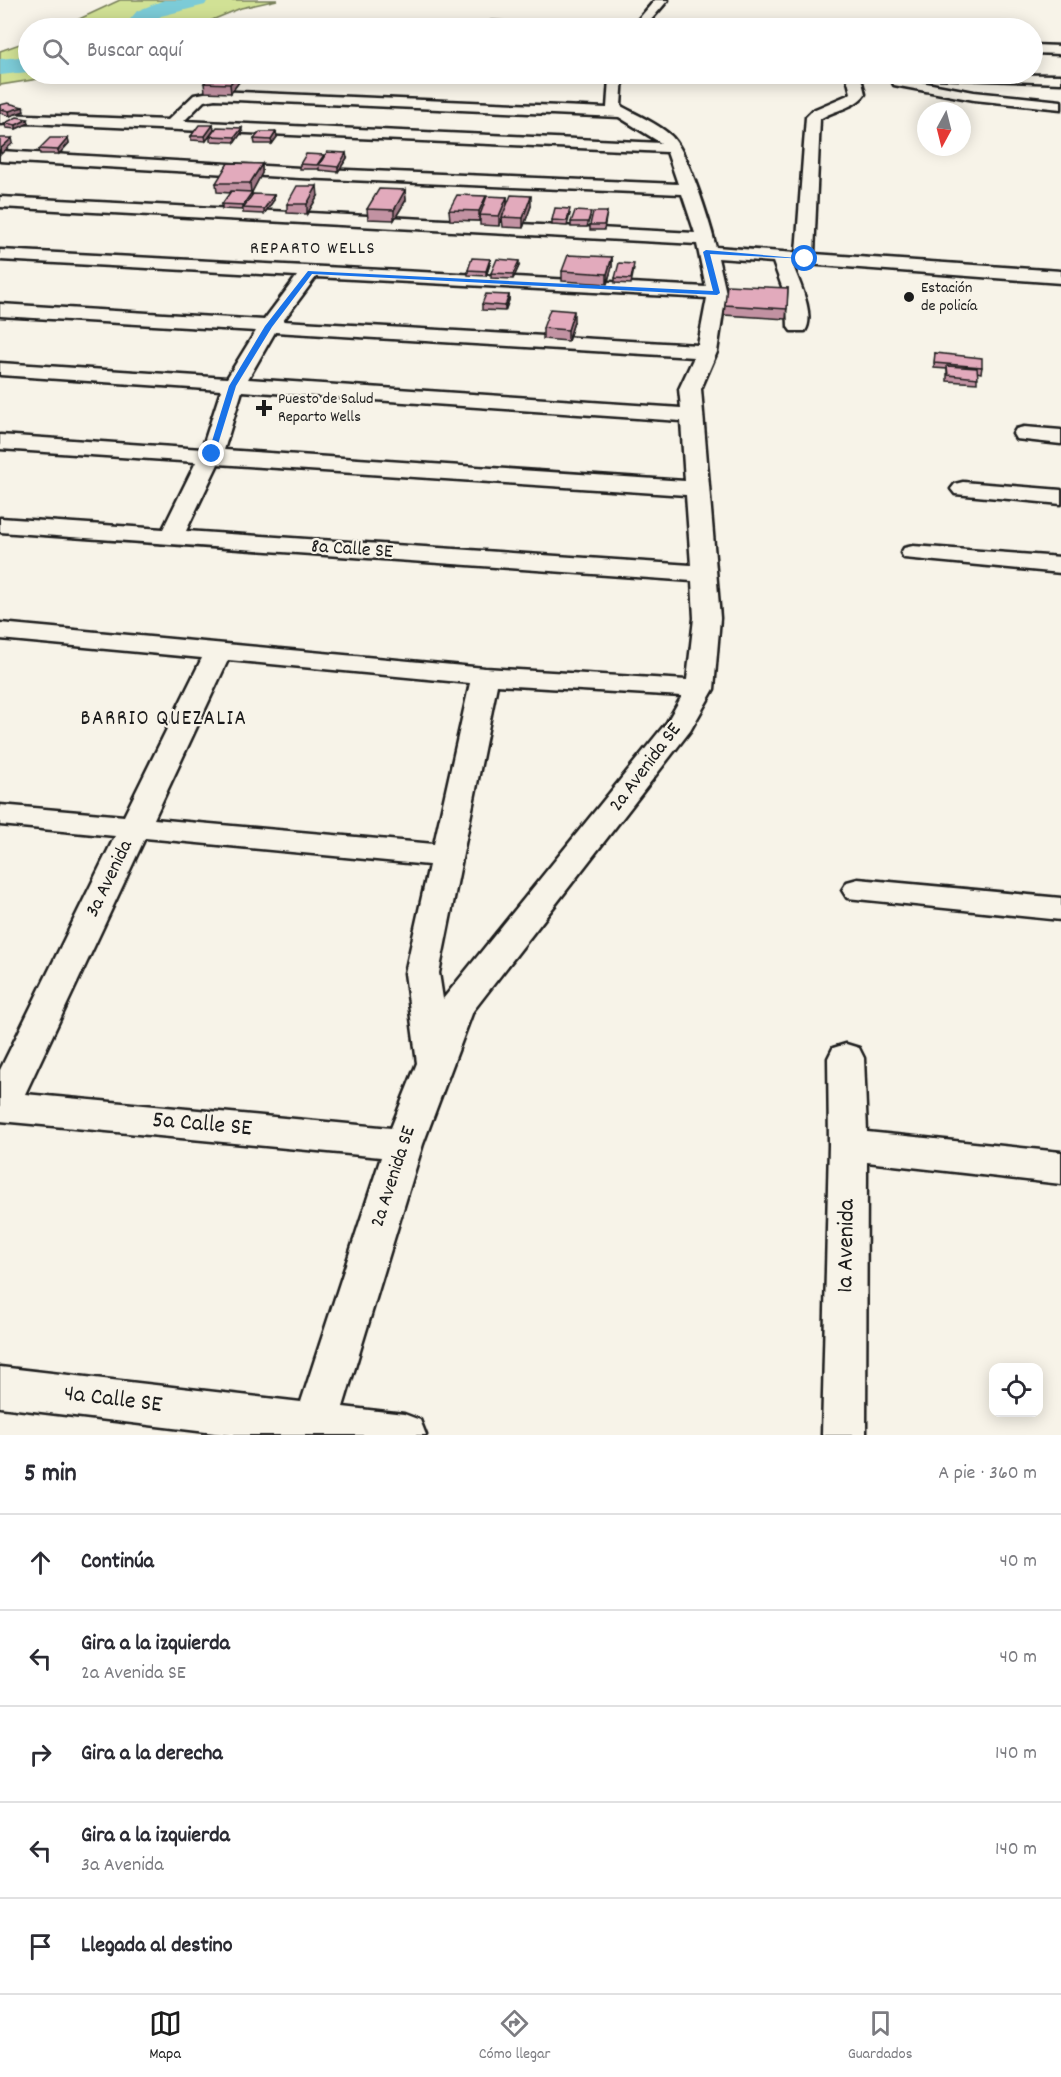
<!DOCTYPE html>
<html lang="es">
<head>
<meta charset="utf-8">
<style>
  body { margin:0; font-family:Dekko,sans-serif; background:#f2f2f3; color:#2b2b33 }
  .controls { position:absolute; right:18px; bottom:18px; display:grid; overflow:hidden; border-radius:12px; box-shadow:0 3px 15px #0003 }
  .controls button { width:54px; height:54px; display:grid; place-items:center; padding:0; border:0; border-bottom:2px solid #e1e1e2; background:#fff; color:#2b2b33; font:30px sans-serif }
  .compass { position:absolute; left:917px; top:102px; width:54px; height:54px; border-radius:50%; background:#fff; box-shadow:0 3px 15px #0003; rotate:187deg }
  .stop { position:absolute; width:18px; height:18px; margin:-14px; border:4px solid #1a73e8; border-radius:50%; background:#fff }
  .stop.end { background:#1a73e8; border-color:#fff; box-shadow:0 2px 6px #0008 }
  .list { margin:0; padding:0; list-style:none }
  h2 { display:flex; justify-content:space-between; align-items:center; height:78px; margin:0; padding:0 24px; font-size:26px }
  h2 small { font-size:20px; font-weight:400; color:#7c7c81 }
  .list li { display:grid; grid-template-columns:39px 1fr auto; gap:18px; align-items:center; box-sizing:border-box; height:96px; padding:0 24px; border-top:2px solid #e1e1e2 }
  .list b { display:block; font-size:22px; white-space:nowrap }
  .list p { margin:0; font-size:20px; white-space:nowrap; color:#7c7c81 }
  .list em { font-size:20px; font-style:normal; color:#7c7c81 }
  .icon { flex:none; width:33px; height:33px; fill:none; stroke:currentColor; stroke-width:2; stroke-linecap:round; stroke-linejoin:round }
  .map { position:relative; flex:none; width:1061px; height:1435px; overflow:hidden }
  .search { position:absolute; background:#fff; box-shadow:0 3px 15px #0003; left:18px; right:18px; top:18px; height:66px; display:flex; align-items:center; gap:15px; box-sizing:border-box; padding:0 21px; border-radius:33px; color:#7c7c81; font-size:22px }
  .sheet { height:558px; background:#fff }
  nav { display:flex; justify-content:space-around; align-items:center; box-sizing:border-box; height:84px; border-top:2px solid #e1e1e2; background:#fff; font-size:16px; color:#7c7c81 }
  nav a { display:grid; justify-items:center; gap:3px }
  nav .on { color:#1c1c1c }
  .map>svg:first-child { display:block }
</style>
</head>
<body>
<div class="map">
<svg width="1061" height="1435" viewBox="0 0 1061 1435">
  <rect width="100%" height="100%" fill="#f7f3e8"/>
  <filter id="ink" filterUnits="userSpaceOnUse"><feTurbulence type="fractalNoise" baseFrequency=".0167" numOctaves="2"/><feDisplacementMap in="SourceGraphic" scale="12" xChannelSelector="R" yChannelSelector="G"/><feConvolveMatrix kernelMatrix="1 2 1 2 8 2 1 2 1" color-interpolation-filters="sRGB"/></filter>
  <g filter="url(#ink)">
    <!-- green -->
    <path fill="#d1e195" stroke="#767e58" stroke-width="1.5" d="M120 0H277L241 8 193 28H60Z
      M28 41V74H70L0 85V51Z"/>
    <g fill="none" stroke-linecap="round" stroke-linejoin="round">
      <!-- river -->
      <path fill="#7bcbd7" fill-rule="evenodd" d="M164 0H208L205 5 161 16 147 28H123L137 11Z
        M28 56V72L0 75V59Z"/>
      <defs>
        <path id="street" d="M655 0H668L644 28H631Z
          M492 22 540 24 546 28H487V23Z
          M1032 45 1061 46V54L1032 53Z
          M579 74H623L621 106C637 115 657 123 670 135 688 150 710 223 716 247L796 253 806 117 813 110 848 95 851 93 846 74H860L865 94C854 109 835 109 820 119L814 254 1061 271V283L792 263C798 280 816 315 805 331H791L788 327 787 300 773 262 718 258 726 293 717 352 701 389 720 618 714 689 690 731 473 1011 423 1144 343 1407 404 1414 420 1420 426 1435H231L0 1407V1367L301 1402 381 1157 0 1121V1070L115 836 0 825V805L124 816 202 658 0 639V623L485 668 687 680 694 618 692 581 0 532V518L163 529 196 462 0 449V435L202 449 221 390 0 375V363L227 378 256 331 0 316V304L264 320 297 276 0 260V250L706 287 697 244 0 207V197L695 233 682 194 300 178 0 161V151L300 168 678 184 667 152 28 123 0 124V114L168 120 194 95 215 91 607 108 609 78H586ZM215 99 619 117 661 143 184 121 204 101ZM316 277 707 298 698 345 283 321ZM275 332 694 357 679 389 681 408 248 379ZM242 391 681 421 685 481 224 450ZM218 464 686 495 691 565 186 531ZM228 660 470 683 434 844 154 819ZM497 685 682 696 667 722 443 999 439 973ZM145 838 429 865 405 973 417 1063 391 1128 25 1094Z
          M889 74H903L905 79 974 92 1061 101V109L974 100 899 86 894 85Z
          M926 74 1061 75V83L933 78Z
          M1024 427 1061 430V444L1016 439 1013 434 1016 429Z
          M963 482 1061 490V504L955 494 951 489 955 484Z
          M913 546 1061 557V573L904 558 901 553 904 548Z
          M858 879 1061 898V920L847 898 842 890 847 882Z
          M846 1044 859 1048 864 1058 867 1132 1061 1152V1184L867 1162 866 1435H822L829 1145 828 1058 833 1048Z"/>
      </defs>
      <!-- street casing -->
      <use href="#street" stroke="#1c1c1c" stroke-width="5"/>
      <!-- street -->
      <use href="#street" fill="#f7f3e8" fill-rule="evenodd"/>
    </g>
    <!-- wall -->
    <path fill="#c292a2" stroke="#1c1c1c" stroke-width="1.5" d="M239 82 231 93 205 92 204 83Z
      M0 105 23 107 24 111 10 116 0 113Z
      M5 123H29L16 129 6 128Z
      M213 125 214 130 206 141 191 140V136Z
      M242 132 235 142 210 141V136Z
      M276 132 277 137 272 144H255L254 139Z
      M68 138 69 143 59 154H40L39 149Z
      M324 157 347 158 338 172 319 170V168L318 169H300V164Z
      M262 164V173L252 192V196L274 195V200L264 214 243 213V210L222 209V204L230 193 217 192 216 183Z
      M405 190 406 200 394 220 368 219 367 209Z
      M318 196 307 214 287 213V204Z
      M507 197V207L531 206 523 228 503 227 502 218 499 226 480 225V220L479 221 450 220 449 210 486 200Z
      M607 212 604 230H590V225Z
      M570 214 567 226 552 225V220Z
      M590 217 587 227H571V222Z
      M612 257V267L607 284 562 281V271Z
      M490 259V264L486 276 468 275V270Z
      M519 266 513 279 491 278V273Z
      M634 269 631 284 615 283V278Z
      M788 288 786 319 724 315 725 305Z
      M509 295V300L505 311 482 310V304Z
      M574 322 568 341 543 339V328Z
      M935 353 982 367 981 373 977 372V383L947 381V369L934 368Z"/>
    <!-- shaded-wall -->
    <path fill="#9e7784" stroke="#1c1c1c" stroke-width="1.5" d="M238 74 239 82 231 93 230 84Z
      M23 107 24 111 10 116 9 111Z
      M28 119 29 123 16 129V125Z
      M213 125 214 130 206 141 205 136Z
      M242 128V132L235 142V137Z
      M276 132 277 137 272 144 271 140Z
      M12 138 13 143 1 154 0 149Z
      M68 138 69 143 59 154 58 150Z
      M346 153 347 158 338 172V167Z
      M262 164V173L252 192V197L243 208V205L251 193 250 183Z
      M317 186 318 196 307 214V204Z
      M405 190 406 200 394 220V210Z
      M274 195V200L264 214V209Z
      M486 196V206L480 215 479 221V211Z
      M531 196V206L523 228V218Z
      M507 197V207L499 226V216Z
      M612 257V267L607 284V274Z
      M490 259V264L486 276V271Z
      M519 261V266L513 279V274Z
      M509 295V300L505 311V306Z
      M574 311V322L568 341V330Z"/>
    <!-- building -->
    <path fill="#e2aabc" stroke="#1c1c1c" stroke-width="1.5" d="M212 74H238L230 84 204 83Z
      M8 103 23 107 9 111 0 109V105Z
      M17 117 28 119 16 125 5 123Z
      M199 125H213L205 136H191Z
      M217 127 242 128 235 137 210 136Z
      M260 132H276L271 140 254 139Z
      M0 138H12L0 149Z
      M50 138H68L58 150 39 149Z
      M327 152 346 153 338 167 319 165Z
      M306 154 324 155 317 165 300 164Z
      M228 163 262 164 250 183H216Z
      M297 186H317L307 204H287Z
      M379 189 405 190 394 210 367 209Z
      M231 191 252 192 243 205 222 204Z
      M253 194 274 195 264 209 243 208Z
      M457 195 486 196 479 211 449 210Z
      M511 195 531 196 523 218 502 217Z
      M487 196 507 197 499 216 480 215Z
      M555 208 570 209 567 221 552 220Z
      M575 211 591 212 588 222H571Z
      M593 212H607L604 225H590Z
      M568 255 612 257 607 274 562 271Z
      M472 258 490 259 486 271 468 270Z
      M497 259 519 261 513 274 491 273Z
      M619 263 634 264 631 279 615 278Z
      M727 285 788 288 787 309 725 305Z
      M486 294 509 295 505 306 482 304Z
      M550 309 574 311 568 330 543 328Z
      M935 353 982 358V367L934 363Z
      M947 366 977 368 978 378 948 375Z"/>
  </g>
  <!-- route -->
  <path fill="#1a73e8" d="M706 250 808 259 710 254 720 293 717 295 312 274 272 327 236 386 215 454 212 457 208 454 229 386 265 326 308 271 713 291 703 252Z"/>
  <!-- markers -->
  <g fill="#1c1c1c" stroke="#f7f3e8" stroke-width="2">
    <circle cx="909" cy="297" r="6"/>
    <path d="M261 399h6v6h6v6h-6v6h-6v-6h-6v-6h6z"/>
  </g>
  <g text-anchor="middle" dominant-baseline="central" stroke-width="4.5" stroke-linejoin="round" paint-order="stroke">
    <!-- far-poi labels -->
    <g font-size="16" fill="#1c1c1c" stroke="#f7f3e8" text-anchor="start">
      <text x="921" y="288">Estación<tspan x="921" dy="18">de policía</tspan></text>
      <text x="278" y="399">Puesto de Salud<tspan x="278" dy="18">Reparto Wells</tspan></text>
    </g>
    <!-- far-neighbourhood labels -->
    <g font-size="18" letter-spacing="1.5" fill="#1c1c1c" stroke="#f7f3e8">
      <text x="313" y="249">REPARTO WELLS</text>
    </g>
    <!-- street labels -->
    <g font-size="20" fill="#1c1c1c" stroke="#f7f3e8">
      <text transform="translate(352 550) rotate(4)">8a Calle SE</text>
      <text transform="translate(646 768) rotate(-53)">2a Avenida SE</text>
      <text transform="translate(110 879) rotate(-64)">3a Avenida</text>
      <text transform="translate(394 1177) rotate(-72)">2a Avenida SE</text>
    </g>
    <!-- neighbourhood labels -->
    <g font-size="21" letter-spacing="1.5" fill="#1c1c1c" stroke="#f7f3e8">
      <text x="164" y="720">BARRIO QUEZALIA</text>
    </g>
    <!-- near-street labels -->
    <g font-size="24" fill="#1c1c1c" stroke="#f7f3e8">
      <text transform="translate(202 1125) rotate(5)">5a Calle SE</text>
      <text transform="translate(847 1246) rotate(-89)">1a Avenida</text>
      <text transform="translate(113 1400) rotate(7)">4a Calle SE</text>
    </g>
  </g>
</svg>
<div class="controls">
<button><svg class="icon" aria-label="locate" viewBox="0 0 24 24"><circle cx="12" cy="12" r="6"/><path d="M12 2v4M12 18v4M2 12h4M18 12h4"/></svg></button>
</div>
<svg class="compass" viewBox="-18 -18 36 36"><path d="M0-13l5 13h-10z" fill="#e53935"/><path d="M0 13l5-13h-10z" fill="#7c7c81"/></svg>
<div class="stop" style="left:805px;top:259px"></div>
<div class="stop end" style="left:212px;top:454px"></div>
<div class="search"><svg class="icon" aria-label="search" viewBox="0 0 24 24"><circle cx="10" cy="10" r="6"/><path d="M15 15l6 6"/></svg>Buscar aquí</div>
</div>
<section class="sheet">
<h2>5 min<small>A pie · 360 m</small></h2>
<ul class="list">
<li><svg class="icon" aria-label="ahead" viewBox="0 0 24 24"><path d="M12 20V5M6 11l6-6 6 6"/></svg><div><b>Continúa</b></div><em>40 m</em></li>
<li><svg class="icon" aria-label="left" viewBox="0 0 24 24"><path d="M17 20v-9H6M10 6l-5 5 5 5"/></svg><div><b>Gira a la izquierda</b><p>2a Avenida SE</p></div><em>40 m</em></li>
<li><svg class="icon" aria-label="right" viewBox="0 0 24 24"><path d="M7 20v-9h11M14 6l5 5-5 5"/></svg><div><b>Gira a la derecha</b></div><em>140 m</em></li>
<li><svg class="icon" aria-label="left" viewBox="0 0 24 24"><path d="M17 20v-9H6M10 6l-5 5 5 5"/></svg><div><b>Gira a la izquierda</b><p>3a Avenida</p></div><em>140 m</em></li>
<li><svg class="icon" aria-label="arrive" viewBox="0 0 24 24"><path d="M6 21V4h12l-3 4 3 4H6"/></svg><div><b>Llegada al destino</b></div></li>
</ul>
</section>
<nav>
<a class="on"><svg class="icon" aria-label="map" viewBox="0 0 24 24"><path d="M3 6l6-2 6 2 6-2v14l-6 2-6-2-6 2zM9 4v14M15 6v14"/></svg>Mapa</a>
<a><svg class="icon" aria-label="directions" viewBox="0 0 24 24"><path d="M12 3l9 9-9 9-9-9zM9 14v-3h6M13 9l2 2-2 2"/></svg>Cómo llegar</a>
<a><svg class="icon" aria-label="saved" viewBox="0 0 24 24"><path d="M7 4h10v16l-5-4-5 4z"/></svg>Guardados</a>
</nav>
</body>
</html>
